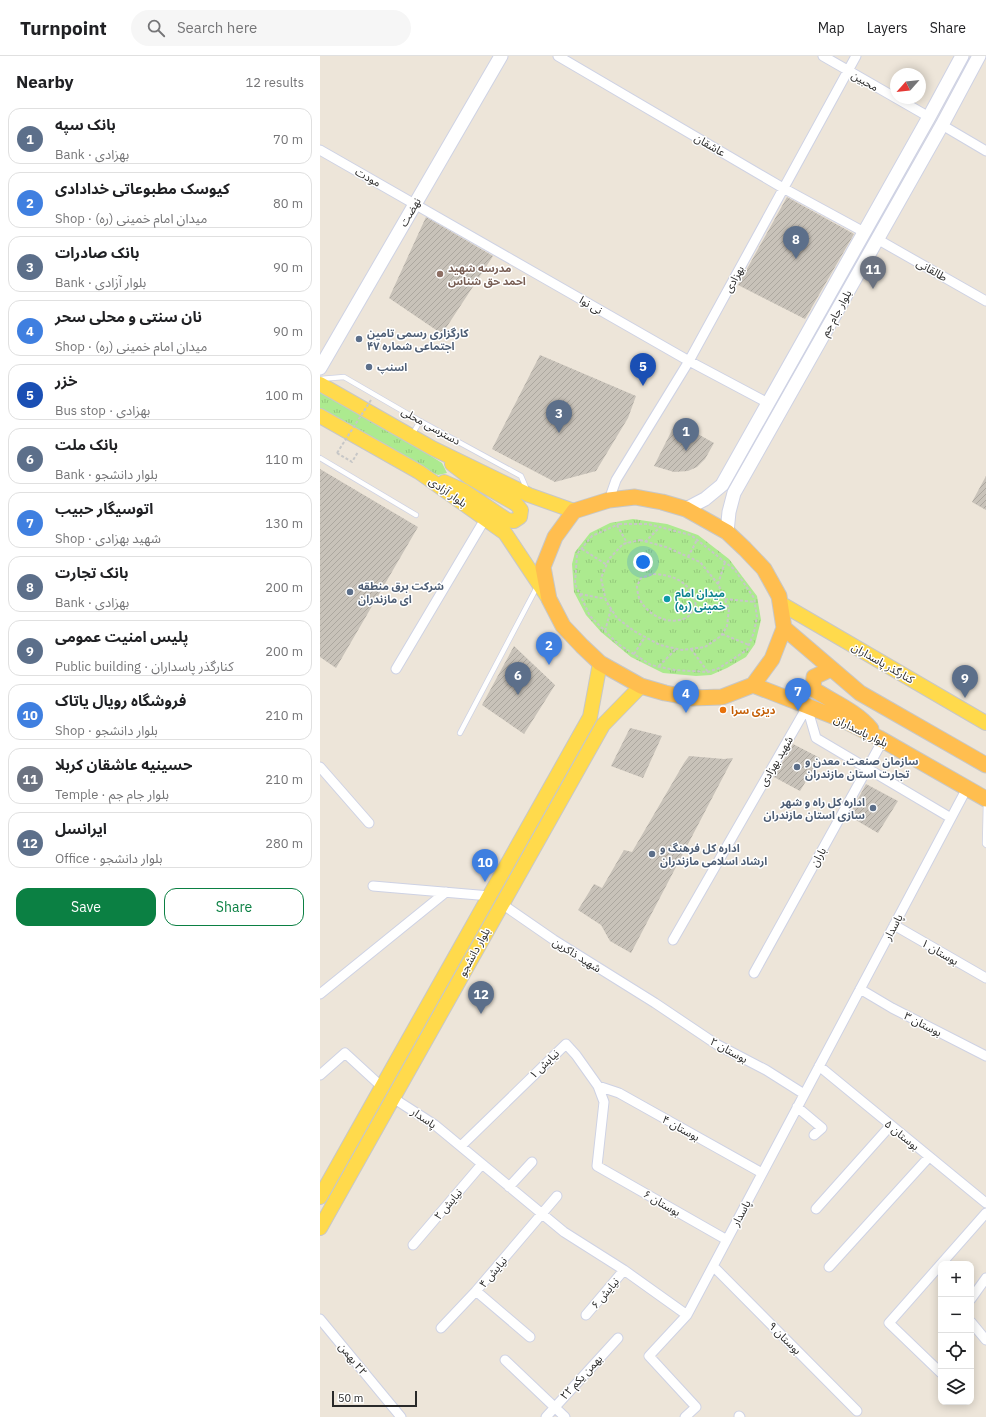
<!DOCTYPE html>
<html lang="en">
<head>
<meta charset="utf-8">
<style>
  body { margin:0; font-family:"IBM Plex Sans","Noto Sans Arabic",sans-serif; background:#f6f6f6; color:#202124 }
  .controls { position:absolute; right:12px; bottom:12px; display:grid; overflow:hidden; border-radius:8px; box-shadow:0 2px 10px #0003 }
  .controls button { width:36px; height:36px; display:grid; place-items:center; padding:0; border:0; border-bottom:1px solid #e0e0e0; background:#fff; color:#202124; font:20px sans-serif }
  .compass { position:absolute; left:570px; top:12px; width:36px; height:36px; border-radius:50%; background:#fff; box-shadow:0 2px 10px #0003; rotate:243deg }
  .scale { position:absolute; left:12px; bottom:10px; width:85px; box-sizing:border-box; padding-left:4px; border:2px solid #292929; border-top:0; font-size:11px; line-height:14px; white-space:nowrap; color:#292929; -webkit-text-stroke:3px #fff; paint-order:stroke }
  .you { position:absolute; left:323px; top:506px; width:14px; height:14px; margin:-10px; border:3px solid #fff; border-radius:50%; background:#1a73e8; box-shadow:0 0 0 6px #1a73e833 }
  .badge { display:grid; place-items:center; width:26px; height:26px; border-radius:50%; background:#0b8043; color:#fff; font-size:13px; font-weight:700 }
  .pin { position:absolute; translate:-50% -33px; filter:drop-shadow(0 1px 2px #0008) }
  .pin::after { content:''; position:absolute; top:21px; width:14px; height:12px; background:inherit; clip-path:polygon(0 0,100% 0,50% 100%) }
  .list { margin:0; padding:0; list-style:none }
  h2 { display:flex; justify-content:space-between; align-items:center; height:52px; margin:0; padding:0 16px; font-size:17px }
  h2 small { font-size:13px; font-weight:400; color:#757577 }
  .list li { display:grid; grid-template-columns:26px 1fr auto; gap:12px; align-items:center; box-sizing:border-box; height:56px; margin:0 8px 8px; padding:0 8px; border:1px solid #e0e0e0; border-radius:12px }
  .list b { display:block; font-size:15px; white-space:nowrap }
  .list p { margin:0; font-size:13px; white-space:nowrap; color:#757577 }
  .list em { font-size:13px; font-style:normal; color:#757577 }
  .actions { display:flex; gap:8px; padding:12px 16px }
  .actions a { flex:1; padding:9px 0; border:1px solid #0b8043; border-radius:12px; text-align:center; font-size:14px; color:#0b8043 }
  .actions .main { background:#0b8043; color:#fff }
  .icon { flex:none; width:22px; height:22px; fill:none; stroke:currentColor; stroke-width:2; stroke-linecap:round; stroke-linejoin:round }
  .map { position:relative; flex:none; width:666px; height:1361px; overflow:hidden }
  header { display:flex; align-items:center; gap:24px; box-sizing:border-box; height:56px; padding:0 20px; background:#fff; border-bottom:1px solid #e0e0e0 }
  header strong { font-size:19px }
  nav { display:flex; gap:22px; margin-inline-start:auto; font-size:14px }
  .search { width:280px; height:36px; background:#f6f6f6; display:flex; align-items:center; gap:10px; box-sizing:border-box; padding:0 14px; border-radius:22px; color:#757577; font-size:15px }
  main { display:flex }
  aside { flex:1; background:#fff }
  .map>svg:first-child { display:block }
</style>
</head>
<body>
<header>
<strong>Turnpoint</strong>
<div class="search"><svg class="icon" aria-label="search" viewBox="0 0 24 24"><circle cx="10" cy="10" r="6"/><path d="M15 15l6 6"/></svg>Search here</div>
<nav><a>Map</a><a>Layers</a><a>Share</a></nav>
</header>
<main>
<aside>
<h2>Nearby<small>12 results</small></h2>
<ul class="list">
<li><span class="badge" style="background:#5c6f8a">1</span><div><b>بانک سپه</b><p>Bank · بهزادی</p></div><em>70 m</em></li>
<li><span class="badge" style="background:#3f7fe0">2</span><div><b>کیوسک مطبوعاتی خدادادی</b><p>Shop · میدان امام خمینی (ره)</p></div><em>80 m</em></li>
<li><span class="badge" style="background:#5c6f8a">3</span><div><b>بانک صادرات</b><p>Bank · بلوار آزادی</p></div><em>90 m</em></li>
<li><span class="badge" style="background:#3f7fe0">4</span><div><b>نان سنتی و محلی سحر</b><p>Shop · میدان امام خمینی (ره)</p></div><em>90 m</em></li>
<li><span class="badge" style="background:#1a4fb4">5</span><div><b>خزر</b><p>Bus stop · بهزادی</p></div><em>100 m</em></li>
<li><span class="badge" style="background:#5c6f8a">6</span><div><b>بانک ملت</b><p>Bank · بلوار دانشجو</p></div><em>110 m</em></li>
<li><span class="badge" style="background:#3f7fe0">7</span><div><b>اتوسیگار حبیب</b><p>Shop · شهید بهزادی</p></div><em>130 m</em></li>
<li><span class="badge" style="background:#5c6f8a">8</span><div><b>بانک تجارت</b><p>Bank · بهزادی</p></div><em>200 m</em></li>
<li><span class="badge" style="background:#5c6f8a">9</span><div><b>پلیس امنیت عمومی</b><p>Public building · کنارگذر پاسداران</p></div><em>200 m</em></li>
<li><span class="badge" style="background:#3f7fe0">10</span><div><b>فروشگاه رویال یاتاک</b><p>Shop · بلوار دانشجو</p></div><em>210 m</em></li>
<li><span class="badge" style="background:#6b7280">11</span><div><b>حسینیه عاشقان کربلا</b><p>Temple · بلوار جام جم</p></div><em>210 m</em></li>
<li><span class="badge" style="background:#5c6f8a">12</span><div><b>ایرانسل</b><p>Office · بلوار دانشجو</p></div><em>280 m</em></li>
</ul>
<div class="actions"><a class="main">Save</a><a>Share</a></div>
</aside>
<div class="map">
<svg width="666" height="1361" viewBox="0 0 666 1361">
  <defs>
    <pattern id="grass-tufts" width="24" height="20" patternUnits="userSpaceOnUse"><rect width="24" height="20" fill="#acea8f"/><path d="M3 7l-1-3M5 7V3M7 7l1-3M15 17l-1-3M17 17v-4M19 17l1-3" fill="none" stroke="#94c97b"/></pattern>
    <pattern id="building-hatch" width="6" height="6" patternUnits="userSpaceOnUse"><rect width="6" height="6" fill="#c8c2b9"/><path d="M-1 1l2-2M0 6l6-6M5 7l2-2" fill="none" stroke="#aca79f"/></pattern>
  </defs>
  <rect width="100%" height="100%" fill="#ede5d9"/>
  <!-- grass -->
  <path fill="url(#grass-tufts)" d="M0 334 54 364 122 407 127 417 118 419 100 411 0 354Z
    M313 463 347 468 378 479 409 503 437 540 441 564 435 588 426 601 407 612 391 619 376 620 343 617 311 601 281 576 266 559 254 536 252 508 255 496 270 477 290 467Z"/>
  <!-- building -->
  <path fill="url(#building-hatch)" d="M467 141 534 178 485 263 418 229Z
    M106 161 173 200 122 278 69 242Z
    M220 299 316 340 308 362 276 415 235 426 172 393Z
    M356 366 394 387 385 403 377 411 368 415 354 416 334 410Z
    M0 413 98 471 16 612 0 601Z
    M666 420V454L652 446Z
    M194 590 235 629 204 678 162 649Z
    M310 672 342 680 323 722 291 710Z
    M473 688 500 702 480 735 454 721Z
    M369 700 404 703 413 702 311 897 290 885 281 869 258 854 274 828 282 832 304 794 312 796 364 707Z
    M546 728 578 745 558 777 529 760Z"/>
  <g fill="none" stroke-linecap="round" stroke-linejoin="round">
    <defs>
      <path id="service" d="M0 323 24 321 100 365 201 420 207 434
        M92 379 100 365
        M0 402 96 459
        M140 677 218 529
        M666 744 665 788 666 789"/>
      <path id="minor" d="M238 0 463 132 544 176
        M503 0 609 61
        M622 69 666 95
        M0 94 369 305 448 347
        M557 183 666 245
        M289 444 296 424 369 305 536 0
        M76 613 165 463
        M487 651 496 682 631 762
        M0 711 49 767
        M53 830 170 840
        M182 848 234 884 335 947 396 988 446 1014 484 1038
        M574 869 666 922
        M353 884 487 651
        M434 917 563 684
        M540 933 572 952 666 1000
        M0 938 126 836
        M499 1010 666 1147
        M0 1019 25 997 62 1031
        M278 1030 299 1037 442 1117
        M73 1042 115 1069 244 1176 304 1214 367 1259
        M477 1051 502 1072 494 1079
        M141 1090 246 988 256 999 278 1030 284 1046 277 1110 407 1184
        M189 1131 212 1106
        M496 1153 571 1069
        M93 1189 162 1108
        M393 1210 537 1355
        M509 1211 609 1101
        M156 1235 210 1281
        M651 1243 666 1222
        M266 1259 304 1214
        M0 1263 81 1361
        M651 1266 666 1284
        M121 1272 156 1235 237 1140
        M185 1304 245 1361
        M621 1317 569 1267 666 1157
        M419 1360 420 1361
        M226 1361 298 1282
        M365 1361 376 1351 329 1300 367 1259 647 732"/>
      <path id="secondary" d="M0 312 181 0
        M366 453 385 443 402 429 609 61 642 0
        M407 476 409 456 414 437 622 69 659 0"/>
      <path id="primary" d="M0 328 112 392 209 439 254 455
        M0 360 99 416 185 477 229 543
        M124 426 144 435 187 464 194 465 200 461 201 454 196 448 149 421 132 408
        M460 547 666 667
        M0 1141 270 661 280 607
        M0 1172 283 669 321 630"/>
      <path id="trunk" d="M315 441 342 446 366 453 407 476 425 493 444 513 459 540 464 572 452 603 433 629 402 641 372 642 345 637 321 630 280 607 262 590 243 570 229 543 223 511 235 481 254 455 289 444Z
        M464 572 540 637 666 709
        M511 613 494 621 493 633C513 646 536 655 551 673
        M433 629 523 664 559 682 666 743"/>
    </defs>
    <!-- service casing -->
    <use href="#service" stroke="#ced2e4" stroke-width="6"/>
    <!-- minor casing -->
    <use href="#minor" stroke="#ced2e4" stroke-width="11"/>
    <!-- secondary casing -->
    <use href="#secondary" stroke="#ced2e4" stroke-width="15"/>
    <!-- primary casing -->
    <use href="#primary" stroke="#c7c7c7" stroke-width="16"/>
    <!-- trunk casing -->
    <use href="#trunk" stroke="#c7c7c7" stroke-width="17"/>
    <!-- path -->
    <path stroke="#c7c7c7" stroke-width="2" stroke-dasharray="3 2" stroke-linecap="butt" d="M17 397 32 406 38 396
      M299 468H328L371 479 415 514 434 542 437 561 434 576 427 594 399 612 388 616 355 614 331 609 298 588 270 560 255 528 257 498 272 480Z
      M297 469 307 487
      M320 484 346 491 380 506 398 528 409 553 407 570 401 580 385 591 362 594 340 589 314 575 297 562 286 545 281 522 289 503 303 488Z
      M325 486 340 471
      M262 493 287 509
      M368 501 377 484
      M333 518C355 519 371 526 376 550 373 554 370 560 366 562 348 570 327 559 319 542 318 538 317 533 317 530L321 522Z
      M398 528 405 506
      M260 538 286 543
      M405 543 435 546
      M285 575 291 553
      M402 578 429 589
      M371 593 388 616
      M314 598 325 581
      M339 610 356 593"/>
    <!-- service -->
    <use href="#service" stroke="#fff" stroke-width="4.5"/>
    <!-- minor -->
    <use href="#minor" stroke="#fff" stroke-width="9"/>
    <!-- secondary -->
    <use href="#secondary" stroke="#fff" stroke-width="13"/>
    <!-- primary -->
    <use href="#primary" stroke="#ffda4c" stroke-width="14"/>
    <!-- trunk -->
    <use href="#trunk" stroke="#ffbe4f" stroke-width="15"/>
    <!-- path-bridge -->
    <path stroke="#c7c7c7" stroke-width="2" stroke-dasharray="3 2" stroke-linecap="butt" d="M17 397 51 344"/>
  </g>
  <!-- markers -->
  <circle fill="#8d6e63" stroke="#fff" stroke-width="1.5" cx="120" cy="218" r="4"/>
  <g fill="#5c6f8a" stroke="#fff" stroke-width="1.5">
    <circle cx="39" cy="283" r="4"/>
    <circle cx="49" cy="311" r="4"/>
    <circle cx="30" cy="536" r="4"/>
    <circle cx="477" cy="711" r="4"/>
    <circle cx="553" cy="752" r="4"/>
    <circle cx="332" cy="798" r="4"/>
  </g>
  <circle fill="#0f9aa8" stroke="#fff" stroke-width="1.5" cx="347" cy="543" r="4"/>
  <circle fill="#e8710a" stroke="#fff" stroke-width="1.5" cx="403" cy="654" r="4"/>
  <g text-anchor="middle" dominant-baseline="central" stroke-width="3" stroke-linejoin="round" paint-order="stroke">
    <!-- street labels -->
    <g font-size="11" fill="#292929" stroke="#fff">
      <text transform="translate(545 25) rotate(30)">محبین</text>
      <text transform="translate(390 89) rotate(30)">عاشقان</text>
      <text transform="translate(48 121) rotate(29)">مودت</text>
      <text transform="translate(90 156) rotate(-60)">نهضت</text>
      <text transform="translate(612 214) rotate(30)">طالقانی</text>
      <text transform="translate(414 223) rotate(-61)">بهزادی</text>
      <text transform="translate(271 249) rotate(30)">نی نوا</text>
      <text transform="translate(516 257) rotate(-61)">بلوار جام جم</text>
      <text transform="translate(111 370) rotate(29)">دسترسی محلی</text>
      <text transform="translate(128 436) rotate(35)">بلوار آزادی</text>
      <text transform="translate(563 607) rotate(30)">کنارگذر پاسداران</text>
      <text transform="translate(541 675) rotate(26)">بلوار پاسداران</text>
      <text transform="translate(456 705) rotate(-60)">شهید بهزادی</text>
      <text transform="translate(498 801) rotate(-61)">باران</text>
      <text transform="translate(573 871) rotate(-62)">پاسدار</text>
      <text transform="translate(154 896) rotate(-61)">بلوار دانشجو</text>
      <text transform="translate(620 896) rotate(30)">بوستان ۱</text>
      <text transform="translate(257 899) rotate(32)">شهید ذاکرین</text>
      <text transform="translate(603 968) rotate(27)">بوستان ۳</text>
      <text transform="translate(409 994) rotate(29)">بوستان ۲</text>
      <text transform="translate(224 1008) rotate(-44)">نیایش ۱</text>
      <text transform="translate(104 1062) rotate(34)">پاسدار</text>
      <text transform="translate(361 1072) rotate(29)">بوستان ۴</text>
      <text transform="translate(582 1079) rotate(39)">بوستان ۵</text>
      <text transform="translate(342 1147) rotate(30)">بوستان ۶</text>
      <text transform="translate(128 1148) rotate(-50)">نیایش ۲</text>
      <text transform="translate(421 1157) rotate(-62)">پاسدار</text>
      <text transform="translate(173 1216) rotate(-50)">نیایش ۴</text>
      <text transform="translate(285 1237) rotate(-50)">نیایش ۶</text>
      <text transform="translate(465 1282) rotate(45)">بوستان ۹</text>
      <text transform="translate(33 1303) rotate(51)">٢٢ بهمن</text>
      <text transform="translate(261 1321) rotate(-47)">۲۲ بهمن یکم</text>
    </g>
    <!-- education labels -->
    <g font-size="11" font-weight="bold" fill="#785e54" stroke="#fff" text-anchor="start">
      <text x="128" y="212">مدرسه شهید<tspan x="128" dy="13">احمد حق شناس</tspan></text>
    </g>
    <!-- service labels -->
    <g font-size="11" font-weight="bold" fill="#4e5e75" stroke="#fff" text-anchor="start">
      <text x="47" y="277">کارگزاری رسمی تامین<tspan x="47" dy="13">اجتماعی شماره ۴۷</tspan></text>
      <text x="57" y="311">اسنپ</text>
      <text x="38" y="530">شرکت برق منطقه<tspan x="38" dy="13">ای مازندران</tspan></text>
      <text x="485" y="705">سازمان صنعت، معدن و<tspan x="485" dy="13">تجارت استان مازندران</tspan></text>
      <text x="545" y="746" text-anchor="end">اداره کل راه و شهر<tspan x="545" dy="13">سازی استان مازندران</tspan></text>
      <text x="340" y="792">اداره کل فرهنگ و<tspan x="340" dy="13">ارشاد اسلامی مازندران</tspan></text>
    </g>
    <!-- culture labels -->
    <g font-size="11" font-weight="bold" fill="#0d838f" stroke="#fff" text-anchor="start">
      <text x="355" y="537">میدان امام<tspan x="355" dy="13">خمینی (ره)</tspan></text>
    </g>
    <!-- food labels -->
    <g font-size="11" font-weight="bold" fill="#c56008" stroke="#fff" text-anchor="start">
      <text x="411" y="654">دیزی سرا</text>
    </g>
  </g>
</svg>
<div class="controls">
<button>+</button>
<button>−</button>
<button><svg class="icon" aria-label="locate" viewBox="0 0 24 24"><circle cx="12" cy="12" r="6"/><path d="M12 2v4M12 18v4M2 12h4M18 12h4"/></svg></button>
<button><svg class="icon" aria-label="layers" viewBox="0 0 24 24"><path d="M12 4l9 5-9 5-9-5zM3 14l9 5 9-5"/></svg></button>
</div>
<svg class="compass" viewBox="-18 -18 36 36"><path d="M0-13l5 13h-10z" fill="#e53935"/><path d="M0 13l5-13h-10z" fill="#757577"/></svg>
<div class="scale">50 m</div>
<div class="you"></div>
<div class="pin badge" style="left:366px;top:395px;background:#5c6f8a">1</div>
<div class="pin badge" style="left:229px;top:609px;background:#3f7fe0">2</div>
<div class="pin badge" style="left:239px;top:377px;background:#5c6f8a">3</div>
<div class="pin badge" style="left:366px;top:657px;background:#3f7fe0">4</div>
<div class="pin badge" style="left:323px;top:330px;background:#1a4fb4">5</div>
<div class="pin badge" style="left:198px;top:639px;background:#5c6f8a">6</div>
<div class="pin badge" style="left:478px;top:655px;background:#3f7fe0">7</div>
<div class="pin badge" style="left:476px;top:203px;background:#5c6f8a">8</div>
<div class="pin badge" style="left:645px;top:642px;background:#5c6f8a">9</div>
<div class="pin badge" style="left:165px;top:826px;background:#3f7fe0">10</div>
<div class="pin badge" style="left:553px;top:233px;background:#6b7280">11</div>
<div class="pin badge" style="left:161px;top:958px;background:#5c6f8a">12</div>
</div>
</main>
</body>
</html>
